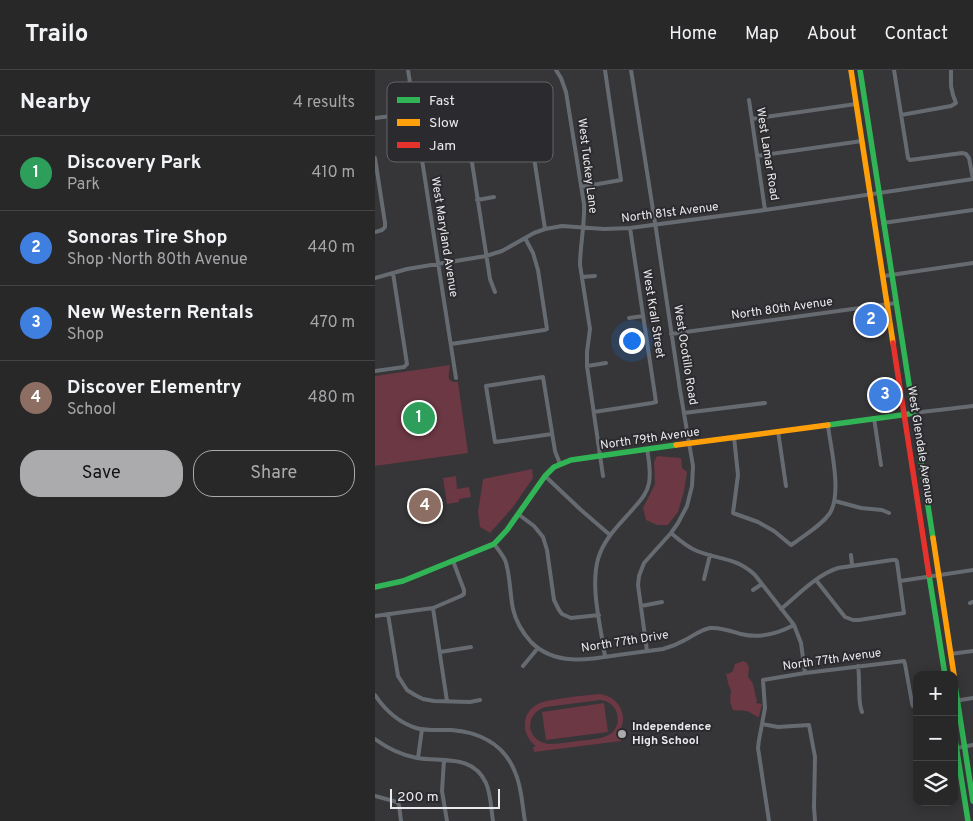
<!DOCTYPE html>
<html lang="en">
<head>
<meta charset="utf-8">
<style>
  body { margin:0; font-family:Overpass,sans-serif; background:#303031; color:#f1f3f6 }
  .controls { position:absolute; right:15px; bottom:15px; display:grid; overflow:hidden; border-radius:10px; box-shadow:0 2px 12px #0003 }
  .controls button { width:45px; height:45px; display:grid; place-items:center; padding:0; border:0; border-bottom:1px solid #444446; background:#282829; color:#f1f3f6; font:25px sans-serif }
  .scale { position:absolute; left:15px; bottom:12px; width:110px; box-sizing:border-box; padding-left:5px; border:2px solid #eaeaed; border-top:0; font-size:14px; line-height:18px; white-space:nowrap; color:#eaeaed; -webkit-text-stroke:4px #2b2a2e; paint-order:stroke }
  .you { position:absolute; left:256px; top:270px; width:18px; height:18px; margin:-12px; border:4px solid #fff; border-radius:50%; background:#1a73e8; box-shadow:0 0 0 8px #1a73e833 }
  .badge { display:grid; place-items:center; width:32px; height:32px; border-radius:50%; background:#ababad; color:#fff; font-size:16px; font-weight:700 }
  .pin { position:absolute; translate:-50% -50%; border:2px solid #fff; box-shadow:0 1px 5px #0006 }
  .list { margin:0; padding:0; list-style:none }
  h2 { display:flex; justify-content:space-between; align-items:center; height:65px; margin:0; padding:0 20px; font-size:21px }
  h2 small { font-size:16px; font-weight:400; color:#a5a6a8 }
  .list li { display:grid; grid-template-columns:32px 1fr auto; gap:15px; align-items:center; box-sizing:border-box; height:75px; padding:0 20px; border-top:1px solid #444446 }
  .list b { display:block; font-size:19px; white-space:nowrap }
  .list p { margin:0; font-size:16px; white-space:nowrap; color:#a5a6a8 }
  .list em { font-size:16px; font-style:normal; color:#a5a6a8 }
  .actions { display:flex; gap:10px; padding:15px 20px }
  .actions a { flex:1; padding:11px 0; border:1px solid #ababad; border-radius:20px; text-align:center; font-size:18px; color:#ababad }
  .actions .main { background:#ababad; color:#111 }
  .icon { flex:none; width:28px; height:28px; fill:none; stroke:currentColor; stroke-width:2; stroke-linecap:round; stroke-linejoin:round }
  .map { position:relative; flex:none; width:598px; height:751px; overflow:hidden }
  header { display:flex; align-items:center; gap:30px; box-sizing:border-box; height:70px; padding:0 25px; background:#282829; border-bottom:1px solid #444446 }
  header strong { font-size:24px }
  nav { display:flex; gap:28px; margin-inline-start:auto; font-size:18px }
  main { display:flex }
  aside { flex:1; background:#282829 }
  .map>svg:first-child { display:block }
</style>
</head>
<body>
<header>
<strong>Trailo</strong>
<nav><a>Home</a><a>Map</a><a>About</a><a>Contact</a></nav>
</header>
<main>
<aside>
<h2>Nearby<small>4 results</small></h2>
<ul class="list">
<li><span class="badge" style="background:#2e9e5b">1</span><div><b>Discovery Park</b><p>Park</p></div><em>410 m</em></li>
<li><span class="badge" style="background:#3f7fe0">2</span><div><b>Sonoras Tire Shop</b><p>Shop · North 80th Avenue</p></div><em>440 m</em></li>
<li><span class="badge" style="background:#3f7fe0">3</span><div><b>New Western Rentals</b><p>Shop</p></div><em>470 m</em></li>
<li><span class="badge" style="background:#8d6e63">4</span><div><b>Discover Elementry</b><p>School</p></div><em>480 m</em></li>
</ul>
<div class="actions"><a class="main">Save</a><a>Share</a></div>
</aside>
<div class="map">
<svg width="598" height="751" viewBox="0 0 598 751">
  <rect width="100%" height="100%" fill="#363537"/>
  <!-- green -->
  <path fill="#6b3844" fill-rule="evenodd" d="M75 295C75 304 69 312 83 312L93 383 0 396V306Z
    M282 386 306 388 307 398 312 402 309 421 303 442 293 455H282L271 450 268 438 280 414 279 392Z
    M157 399 158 408 138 437 115 463 105 457 103 442 108 409Z
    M81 406 82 419 94 417 96 427 84 429V432L72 434 68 408Z
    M368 591 372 593 374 598 373 607C381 615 378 620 382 630L381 633 387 634 384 647C379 646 375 641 370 641 366 640 363 641 358 640L355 632 356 621 353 613 351 603 353 604 358 601 360 594Z
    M225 624C246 627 255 649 242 665H246V671L159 682 158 677 161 676C153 670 149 662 150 652 151 644 155 638 163 634 171 629 214 625 225 624ZM225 630C233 631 240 635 242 644 245 653 240 663 231 666 225 669 218 669 212 670 199 671 186 674 173 674 150 670 149 643 171 637Z
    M229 633 233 662 171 670 167 642Z"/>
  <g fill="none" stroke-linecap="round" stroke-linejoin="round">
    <!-- street -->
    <path stroke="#666b72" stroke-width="4" d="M33 0 81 308
      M181 0 186 8 191 22 209 134C210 155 205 175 205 195L215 259 212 282V296L228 406
      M256 0 281 159 305 320 318 396 317 416 312 436 303 453 296 463 269 493 264 506 263 515 272 581
      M519 0 533 88 535 90 587 83 591 84 594 88 598 109
      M374 30 390 140
      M88 34 115 209 120 222
      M15 44C23 41 30 40 39 41
      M526 45 576 36 581 33 578 25 576 16V0
      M0 48 33 44 39 41 144 25 148 26 150 29 170 159
      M377 49 481 34
      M95 79 112 77
      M382 86 487 71
      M0 88 10 153V157L7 160 0 162
      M206 117 246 110 230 0
      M102 130 119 127
      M508 153 598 140
      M509 206 598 193
      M207 207 220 206
      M0 208 32 199 111 186 127 181 159 163 170 159 187 156 229 159 255 158 390 140 598 109
      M254 248 268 246
      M296 264 521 233
      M76 274 169 260 172 259 163 200 158 183 150 168
      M212 296 231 293
      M0 301 29 297 32 294 18 203
      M219 342 277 333 281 332 255 158
      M309 343 390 333
      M538 343 598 336
      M499 348 506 395
      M403 361 411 416
      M177 364 120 372 111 316 168 307 180 381 185 394
      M359 367 363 405 358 443 383 452 399 461 416 475 419 473C431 464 446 456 455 443 467 423 456 379 453 356
      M170 406 206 440 235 465
      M460 431 486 438 507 440 514 443
      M143 444 159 456 168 467 172 480 179 530 184 540 187 544 196 548 224 545
      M296 463C304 470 312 477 322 481 344 490 361 487 380 505L419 555 426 573 430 603
      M119 474C123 479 127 484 130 490 135 502 135 525 138 539 141 552 147 562 156 572 180 596 213 590 243 585 258 583 273 581 288 579 296 577 303 574 310 570 318 566 325 560 335 558 345 557 356 561 366 564 385 569 402 564 419 555
      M476 485 477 495
      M329 509 335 485
      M525 511 598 500
      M378 520 387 514
      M595 533 598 532
      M266 536 287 532
      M58 538 72 631
      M406 539C423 525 443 504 463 498L517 490H521L522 492 529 543 484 550H478L470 547 441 510
      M13 544 23 606 32 620 40 625 48 629 59 631 95 632 105 630
      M0 546 58 538 86 526 89 524V520L78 491
      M65 582 96 577
      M575 584 598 581
      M230 587C226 557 215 518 223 489 229 468 245 454 258 439 265 431 272 424 274 413 276 402 274 390 272 379
      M148 596 163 578
      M483 596C484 602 484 607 484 613 485 623 483 632 487 642
      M0 625C10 640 23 652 41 658 52 661 64 660 76 660 104 662 129 674 140 702 147 717 147 735 150 751
      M579 631 598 628
      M387 654 403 657 434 655 440 687 439 737 440 751
      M0 669C12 678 27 685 42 688 67 692 98 684 111 713 116 724 116 739 118 751
      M581 678 598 675
      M43 688 47 659
      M69 690 67 721 72 751
      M0 726 22 732 24 735 26 751
      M394 751 383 678 384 670 390 638 388 610 430 603 529 591 530 594 537 633 538 636H542"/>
    <!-- fast -->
    <path stroke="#30b455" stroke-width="5.5" d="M485 0 558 468
      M453 355 534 344
      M554 505 570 605
      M0 517 28 511 119 474 132 460 170 406 179 397 196 390 301 375
      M579 609 598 731
      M579 663 593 751"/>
    <!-- slow -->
    <path stroke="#ff9f0a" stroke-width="5.5" d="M476 0 518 273
      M301 375 453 355
      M558 468 579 605"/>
    <!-- jam -->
    <path stroke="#e5322d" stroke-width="5.5" d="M518 273 554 505"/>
  </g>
  <!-- markers -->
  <circle fill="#ababad" stroke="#2b2a2e" stroke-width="2" cx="247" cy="664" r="5"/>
  <g text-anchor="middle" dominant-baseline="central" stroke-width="4" stroke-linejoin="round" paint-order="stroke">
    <!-- street labels -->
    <g font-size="12" fill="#eaeaed" stroke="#2b2a2e">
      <text transform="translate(392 84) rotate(81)">West Lamar Road</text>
      <text transform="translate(212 96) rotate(83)">West Tuckey Lane</text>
      <text transform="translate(295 143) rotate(-7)">North 81st Avenue</text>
      <text transform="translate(69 167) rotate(81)">West Maryland Avenue</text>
      <text transform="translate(407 239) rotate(-8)">North 80th Avenue</text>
      <text transform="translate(278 244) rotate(81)">West Krall Street</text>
      <text transform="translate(310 285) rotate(81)">West Ocotillo Road</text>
      <text transform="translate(275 369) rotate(-8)">North 79th Avenue</text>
      <text transform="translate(545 375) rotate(81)">West Glendale Avenue</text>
      <text transform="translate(250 572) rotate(-9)">North 77th Drive</text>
      <text transform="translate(457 590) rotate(-8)">North 77th Avenue</text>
    </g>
    <!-- poi labels -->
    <g font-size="12" font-weight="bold" fill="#eaeaed" stroke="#2b2a2e" text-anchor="start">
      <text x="257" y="657">Independence<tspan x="257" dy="14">High School</tspan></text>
    </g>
  </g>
  <!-- legend -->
  <rect x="12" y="12" width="166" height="80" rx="8" fill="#2b2a2e" stroke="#646467" stroke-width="1"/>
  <rect x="22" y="27" width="23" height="6" fill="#30b455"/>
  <rect x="22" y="49" width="23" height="7" fill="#ff9f0a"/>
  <rect x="22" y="72" width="23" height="6" fill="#e5322d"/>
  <g font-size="14" fill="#eaeaed">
    <text x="54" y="35">Fast</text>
    <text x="54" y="57">Slow</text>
    <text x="54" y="80">Jam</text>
  </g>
</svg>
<div class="controls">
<button>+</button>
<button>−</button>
<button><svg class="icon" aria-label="layers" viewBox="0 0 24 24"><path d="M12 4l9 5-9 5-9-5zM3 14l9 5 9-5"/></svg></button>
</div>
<div class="scale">200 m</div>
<div class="you"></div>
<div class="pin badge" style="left:44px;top:348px;background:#2e9e5b">1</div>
<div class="pin badge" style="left:496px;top:250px;background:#3f7fe0">2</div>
<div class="pin badge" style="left:510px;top:325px;background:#3f7fe0">3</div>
<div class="pin badge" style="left:50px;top:436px;background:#8d6e63">4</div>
</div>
</main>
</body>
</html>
